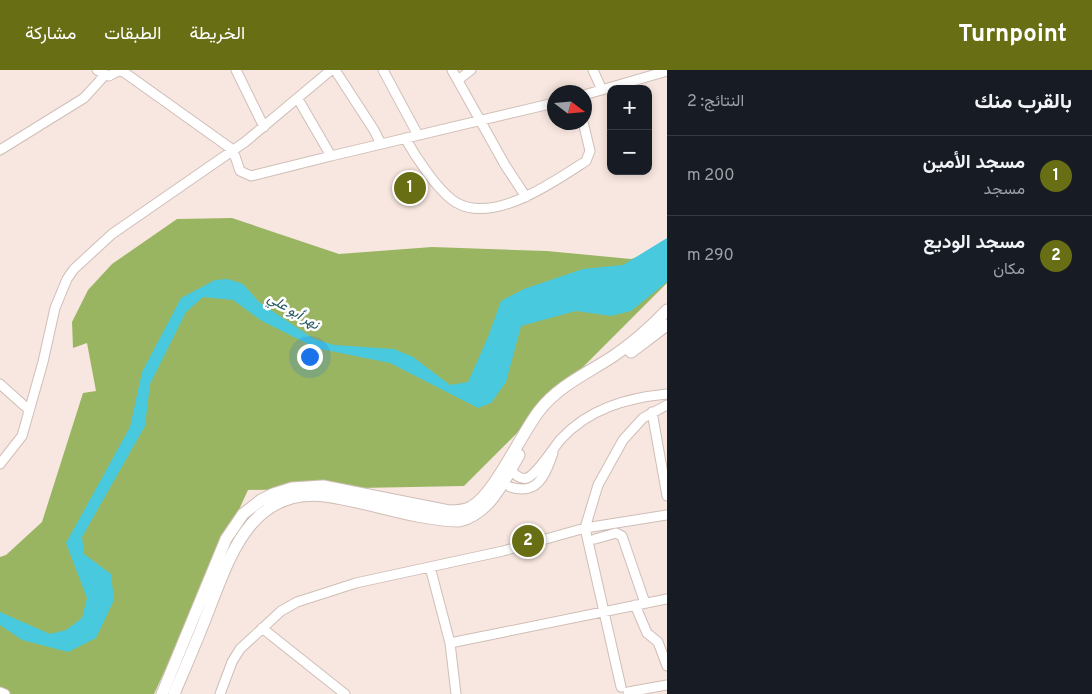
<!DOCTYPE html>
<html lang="ar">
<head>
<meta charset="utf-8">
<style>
  body { margin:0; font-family:Overpass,Vazirmatn,sans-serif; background:#242831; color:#f1f3f6; direction:rtl }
  .controls { position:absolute; right:15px; top:15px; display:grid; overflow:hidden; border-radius:10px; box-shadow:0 2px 8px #0003 }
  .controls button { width:45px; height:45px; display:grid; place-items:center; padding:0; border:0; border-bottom:1px solid #363941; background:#171b24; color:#f1f3f6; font:25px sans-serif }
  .compass { position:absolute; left:547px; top:15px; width:45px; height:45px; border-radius:50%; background:#171b24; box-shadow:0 2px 8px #0003; rotate:106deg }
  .you { position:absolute; left:309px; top:286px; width:18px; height:18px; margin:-12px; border:4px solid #fff; border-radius:50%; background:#1a73e8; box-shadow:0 0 0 8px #1a73e833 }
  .badge { display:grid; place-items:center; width:32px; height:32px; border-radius:50%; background:#686e14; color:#fff; font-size:16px; font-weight:700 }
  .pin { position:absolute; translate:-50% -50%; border:2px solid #fff; box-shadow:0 1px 5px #0006 }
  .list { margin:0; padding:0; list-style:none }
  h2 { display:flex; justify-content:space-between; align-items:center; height:65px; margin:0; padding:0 20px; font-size:21px }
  h2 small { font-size:16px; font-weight:400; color:#9ea1a6 }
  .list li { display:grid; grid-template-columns:32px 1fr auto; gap:15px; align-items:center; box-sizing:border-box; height:80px; padding:0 20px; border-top:1px solid #363941 }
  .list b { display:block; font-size:19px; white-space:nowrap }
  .list p { margin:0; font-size:16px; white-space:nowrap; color:#9ea1a6 }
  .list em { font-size:16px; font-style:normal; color:#9ea1a6 }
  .map { position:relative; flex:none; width:667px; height:624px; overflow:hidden; direction:ltr }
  header { display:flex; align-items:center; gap:30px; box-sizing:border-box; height:70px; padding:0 25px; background:#686e14; color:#fff }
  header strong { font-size:24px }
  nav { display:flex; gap:28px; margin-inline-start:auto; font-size:18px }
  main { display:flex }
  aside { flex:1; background:#171b24 }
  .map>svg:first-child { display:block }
</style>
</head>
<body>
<header>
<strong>Turnpoint</strong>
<nav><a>الخريطة</a><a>الطبقات</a><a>مشاركة</a></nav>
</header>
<main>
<aside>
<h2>بالقرب منك<small>النتائج: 2</small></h2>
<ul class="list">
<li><span class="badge">1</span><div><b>مسجد الأمين</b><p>مسجد</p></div><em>200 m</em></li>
<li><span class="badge">2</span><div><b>مسجد الوديع</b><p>مكان</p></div><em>290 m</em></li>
</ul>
</aside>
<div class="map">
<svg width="667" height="624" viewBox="0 0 667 624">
  <rect width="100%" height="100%" fill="#f8e7e0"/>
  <!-- forest -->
  <path fill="#9ab561" d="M232 148 339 184 432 177 547 181 631 189 667 178V213L464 416 248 420 154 624H0V487L6 485 42 452 83 323 96 321 87 273 73 278 72 252 88 220 112 194 177 149Z"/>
  <!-- water -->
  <path fill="#48c9de" d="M667 168V212L631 241 611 246 576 241 521 256 506 312 491 333 478 338 390 293 316 278 262 251 233 230 203 227 186 242 150 314 145 356 82 467 84 484 111 504 114 530 96 568 68 582 22 570 0 555V542L50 564 66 560 82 548 87 528 66 473 130 357 142 302 181 228 215 210 228 209 243 214 259 232 314 269 334 275 394 279 413 287 450 315 468 312 488 267 501 231 524 219 583 199 623 195Z"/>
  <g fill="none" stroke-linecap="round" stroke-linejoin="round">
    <defs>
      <path id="minor" d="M97 0 109 6 120 0
        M121 0 233 80 240 101 251 106 331 86 298 29
        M236 0 264 57
        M335 0 374 60 381 74
        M383 0 418 65
        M452 0 505 95 526 127
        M593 0 602 20
        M458 10 471 0
        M584 25 667 1
        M405 68C415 86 439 123 457 133 495 154 555 111 586 91L590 81 583 52
        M0 80 84 28 105 5
        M331 86 554 33
        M0 314 29 340
        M652 342 667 426
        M0 394 22 366 43 292 55 238 67 209 74 199 112 164 245 72 331 0
        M510 400C514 404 521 410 527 408 536 405 553 379 560 370 588 339 626 328 667 324
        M510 417C538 426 545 405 553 383
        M595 469 616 463 622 466 645 533
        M430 497 450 573 456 624
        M635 535 647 563 658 572 667 596
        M262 558 345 624
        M450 573 667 529
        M621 617 585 458 598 415 623 370 643 348 667 335
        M0 622 5 624
        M628 622 667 615
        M220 624 232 592 240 579 281 541 297 532 356 513 503 481 585 458 667 445"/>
      <path id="major" d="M631 282 667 255
        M162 624 226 469 243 444 261 430 273 424 292 418 323 416 449 441C457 441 464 441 471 437 494 425 521 364 539 341 558 316 586 304 612 287 633 273 650 258 667 240
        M174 624C185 598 196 573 206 547 228 492 248 417 325 426 370 432 414 450 459 451 490 444 504 411 519 385"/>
    </defs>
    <!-- minor casing -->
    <use href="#minor" stroke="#cfbeb7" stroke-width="11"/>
    <!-- major casing -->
    <use href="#major" stroke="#cfbeb7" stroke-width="13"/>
    <!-- minor -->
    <use href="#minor" stroke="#fff" stroke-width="9"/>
    <!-- major -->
    <use href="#major" stroke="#fff" stroke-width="11"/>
  </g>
  <g text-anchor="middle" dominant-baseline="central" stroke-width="5" stroke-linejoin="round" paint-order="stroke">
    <!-- water labels -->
    <g font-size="14" font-style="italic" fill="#235861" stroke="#fff">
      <text transform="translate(293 242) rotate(31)">نهر أبو علي</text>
    </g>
  </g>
</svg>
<div class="controls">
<button>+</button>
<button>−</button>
</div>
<svg class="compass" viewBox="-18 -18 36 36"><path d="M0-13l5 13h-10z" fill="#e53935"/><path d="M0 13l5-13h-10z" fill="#9ea1a6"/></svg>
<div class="you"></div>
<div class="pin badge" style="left:410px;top:118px">1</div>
<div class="pin badge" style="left:528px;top:471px">2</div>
</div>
</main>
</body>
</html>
